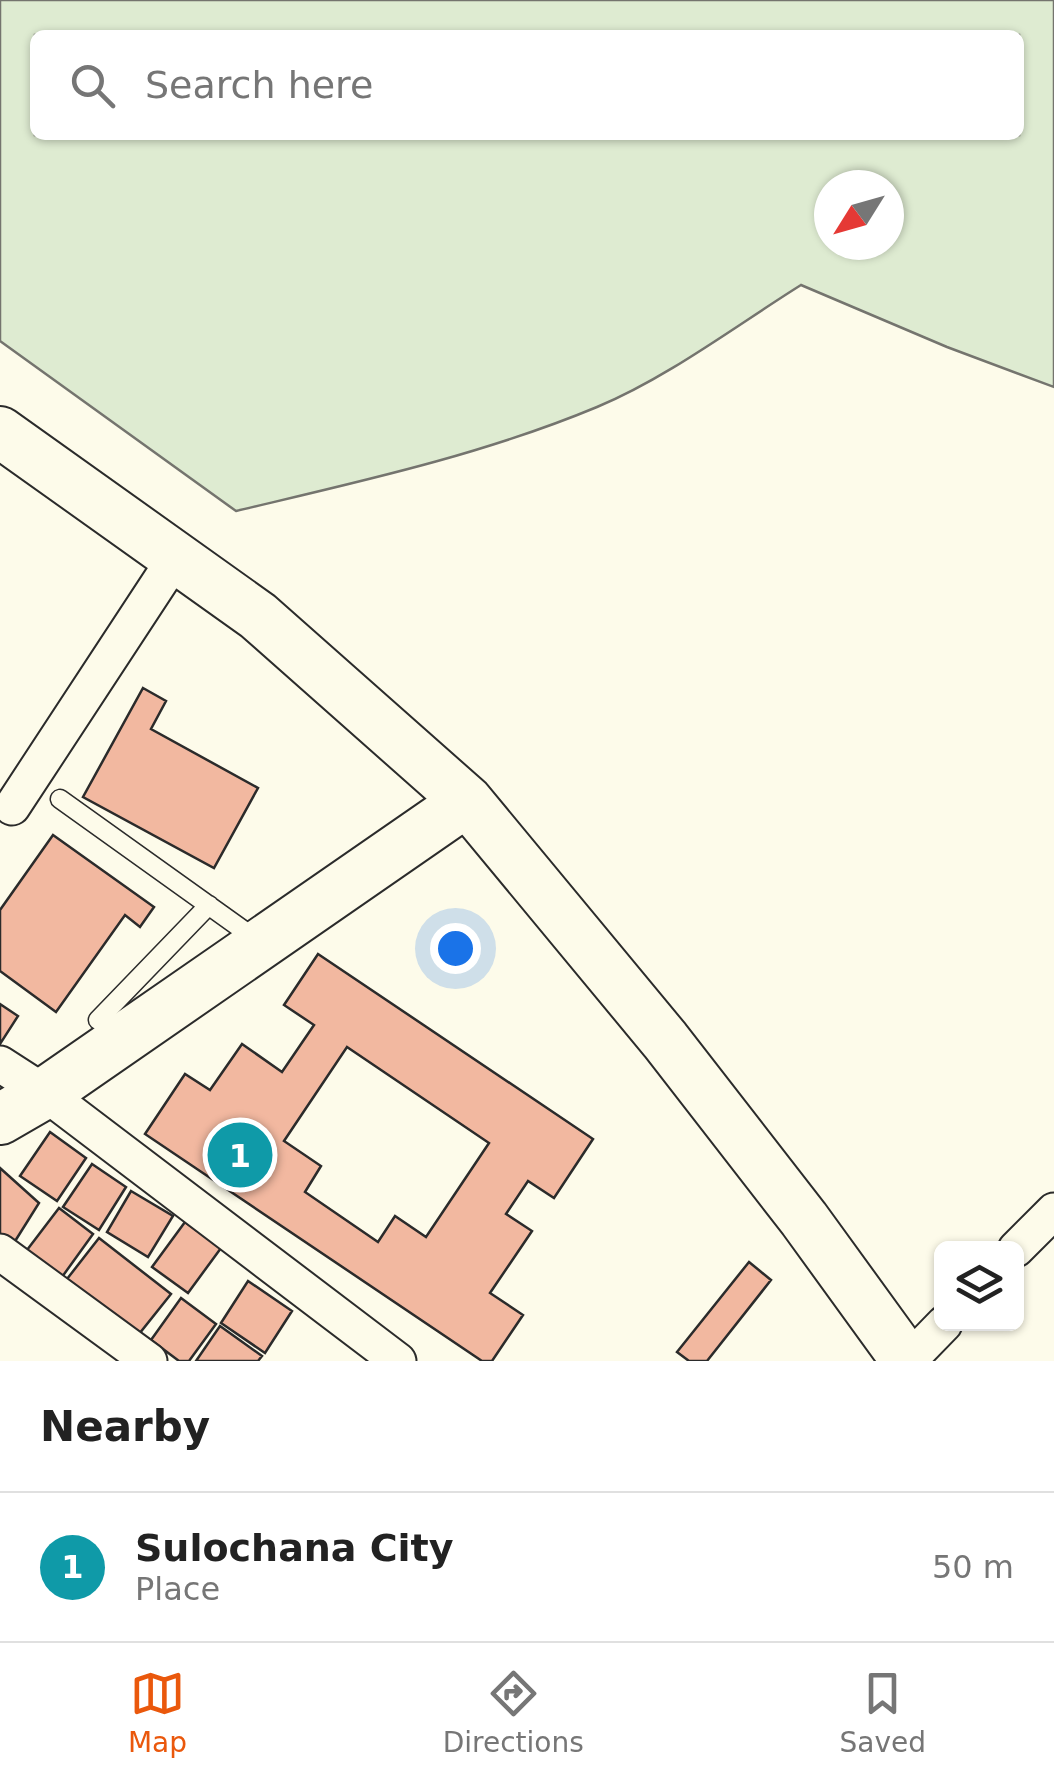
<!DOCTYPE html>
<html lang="en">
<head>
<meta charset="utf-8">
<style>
  body { margin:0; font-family:"DejaVu Sans",sans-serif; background:#f6f6f6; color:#222 }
  .controls { position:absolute; right:30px; bottom:30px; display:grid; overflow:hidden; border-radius:15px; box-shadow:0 2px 8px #0004 }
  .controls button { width:90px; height:90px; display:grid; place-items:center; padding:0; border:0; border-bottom:2px solid #e0e0e0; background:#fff; color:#222; font:50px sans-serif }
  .compass { position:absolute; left:814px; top:170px; width:90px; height:90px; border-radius:50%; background:#fff; box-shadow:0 2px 8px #0004; rotate:233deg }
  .you { position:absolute; left:455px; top:948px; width:35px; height:35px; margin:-25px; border:8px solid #fff; border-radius:50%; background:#1a73e8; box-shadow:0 0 0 15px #1a73e833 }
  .badge { display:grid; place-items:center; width:65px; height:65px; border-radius:50%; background:#ea580c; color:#fff; font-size:32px; font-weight:700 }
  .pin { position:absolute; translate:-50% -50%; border:5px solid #fff; box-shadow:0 2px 10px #0006 }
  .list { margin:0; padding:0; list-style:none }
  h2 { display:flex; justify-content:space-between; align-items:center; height:130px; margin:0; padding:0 40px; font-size:42px }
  h2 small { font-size:32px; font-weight:400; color:#767676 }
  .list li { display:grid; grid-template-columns:65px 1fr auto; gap:30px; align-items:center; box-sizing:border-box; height:150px; padding:0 40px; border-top:2px solid #e0e0e0 }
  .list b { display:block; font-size:38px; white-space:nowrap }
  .list p { margin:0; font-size:32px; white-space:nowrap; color:#767676 }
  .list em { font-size:32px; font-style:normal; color:#767676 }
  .icon { flex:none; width:55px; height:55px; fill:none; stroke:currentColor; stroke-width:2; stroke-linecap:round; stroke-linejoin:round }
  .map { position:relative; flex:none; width:1054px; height:1361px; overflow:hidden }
  .search { position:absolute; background:#fff; box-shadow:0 2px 8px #0004; left:30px; right:30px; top:30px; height:110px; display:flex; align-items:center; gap:25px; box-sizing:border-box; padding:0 35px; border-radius:15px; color:#767676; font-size:38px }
  .sheet { height:280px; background:#fff }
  nav { display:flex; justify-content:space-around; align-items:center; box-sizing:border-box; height:140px; border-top:2px solid #e0e0e0; background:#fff; font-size:28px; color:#767676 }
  nav a { display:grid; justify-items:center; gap:5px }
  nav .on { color:#ea580c }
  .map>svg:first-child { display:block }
</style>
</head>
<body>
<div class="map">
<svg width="1054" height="1361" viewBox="0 0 1054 1361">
  <rect width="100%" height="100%" fill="#fdfbea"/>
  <!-- green -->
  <path fill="#deebd1" stroke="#74746e" stroke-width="2.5" fill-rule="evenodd" d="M0 0H1054V387L947 347 801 285C737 325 667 378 597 407 482 455 358 482 236 511L0 341ZM35 35H1019V135H35ZM829 185H889V245H829Z"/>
  <!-- building -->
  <path fill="#f2b8a0" stroke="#2b2b2b" stroke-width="2.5" fill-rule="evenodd" d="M143 688 166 701 151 729 258 788 214 868 83 797Z
    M53 835 154 907 140 927 125 915 56 1012 0 971V910Z
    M318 954 593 1139 554 1198 528 1181 506 1214 532 1231 490 1293 523 1315 492 1361H482L145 1134 185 1074 210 1090 242 1044 282 1072 314 1025 284 1005ZM347 1047 489 1143 426 1237 395 1216 378 1242 305 1192 321 1166 284 1141Z
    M0 1004 18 1016 0 1044Z
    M50 1132 86 1158 57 1201 20 1176Z
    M92 1164 126 1187 99 1230 63 1207Z
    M0 1168 39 1203 12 1246 0 1236Z
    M131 1191 173 1216 148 1257 107 1232Z
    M59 1208 93 1234 62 1277 27 1250Z
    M185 1222 221 1248 188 1293 152 1267Z
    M99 1238 171 1294 135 1339 107 1310 67 1279Z
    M749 1262 771 1280 707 1361H689L677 1352Z
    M248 1281 292 1311 265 1353 221 1323Z
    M181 1298 216 1324 189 1361H179L151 1340Z
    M220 1326 262 1356 258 1361H196Z"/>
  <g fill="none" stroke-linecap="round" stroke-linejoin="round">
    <defs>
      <path id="lane" d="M60 799 257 940
        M98 1020 209 905"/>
      <path id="street" d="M12 807 176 557
        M0 1064 45 1093 398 1361
        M1016 1249 1054 1211
        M0 1252 149 1361
        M908 1361 944 1324"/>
      <path id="secondary" d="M0 432 258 616 467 801 665 1040 804 1219 907 1361
        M0 1119 45 1093 467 801"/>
    </defs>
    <!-- lane casing -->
    <use href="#lane" stroke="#2b2b2b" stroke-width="21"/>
    <!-- street casing -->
    <use href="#street" stroke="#2b2b2b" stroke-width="39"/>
    <!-- secondary casing -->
    <use href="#secondary" stroke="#2b2b2b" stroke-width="54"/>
    <!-- lane -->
    <use href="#lane" stroke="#fdfbea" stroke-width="18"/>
    <!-- street -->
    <use href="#street" stroke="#fdfbea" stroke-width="35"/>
    <!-- secondary -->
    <use href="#secondary" stroke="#fdfbea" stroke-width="50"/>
  </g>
</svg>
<div class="controls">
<button><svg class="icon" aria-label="layers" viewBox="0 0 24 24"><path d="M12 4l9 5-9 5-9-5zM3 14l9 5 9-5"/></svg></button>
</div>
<svg class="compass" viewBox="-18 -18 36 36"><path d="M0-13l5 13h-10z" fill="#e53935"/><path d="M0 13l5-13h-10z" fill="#767676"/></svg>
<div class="you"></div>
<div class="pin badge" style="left:240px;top:1155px;background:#0f9aa8">1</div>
<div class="search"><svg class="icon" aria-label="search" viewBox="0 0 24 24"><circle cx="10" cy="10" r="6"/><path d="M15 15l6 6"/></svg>Search here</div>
</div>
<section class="sheet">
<h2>Nearby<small></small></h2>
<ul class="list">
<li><span class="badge" style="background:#0f9aa8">1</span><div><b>Sulochana City</b><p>Place</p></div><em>50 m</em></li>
</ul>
</section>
<nav>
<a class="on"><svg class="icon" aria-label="map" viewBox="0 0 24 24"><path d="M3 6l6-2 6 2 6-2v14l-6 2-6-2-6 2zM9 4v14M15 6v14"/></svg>Map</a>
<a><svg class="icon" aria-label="directions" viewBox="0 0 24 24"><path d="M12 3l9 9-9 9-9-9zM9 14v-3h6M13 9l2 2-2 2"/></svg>Directions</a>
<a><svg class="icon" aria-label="saved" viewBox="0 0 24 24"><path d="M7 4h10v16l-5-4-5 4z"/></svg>Saved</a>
</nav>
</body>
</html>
